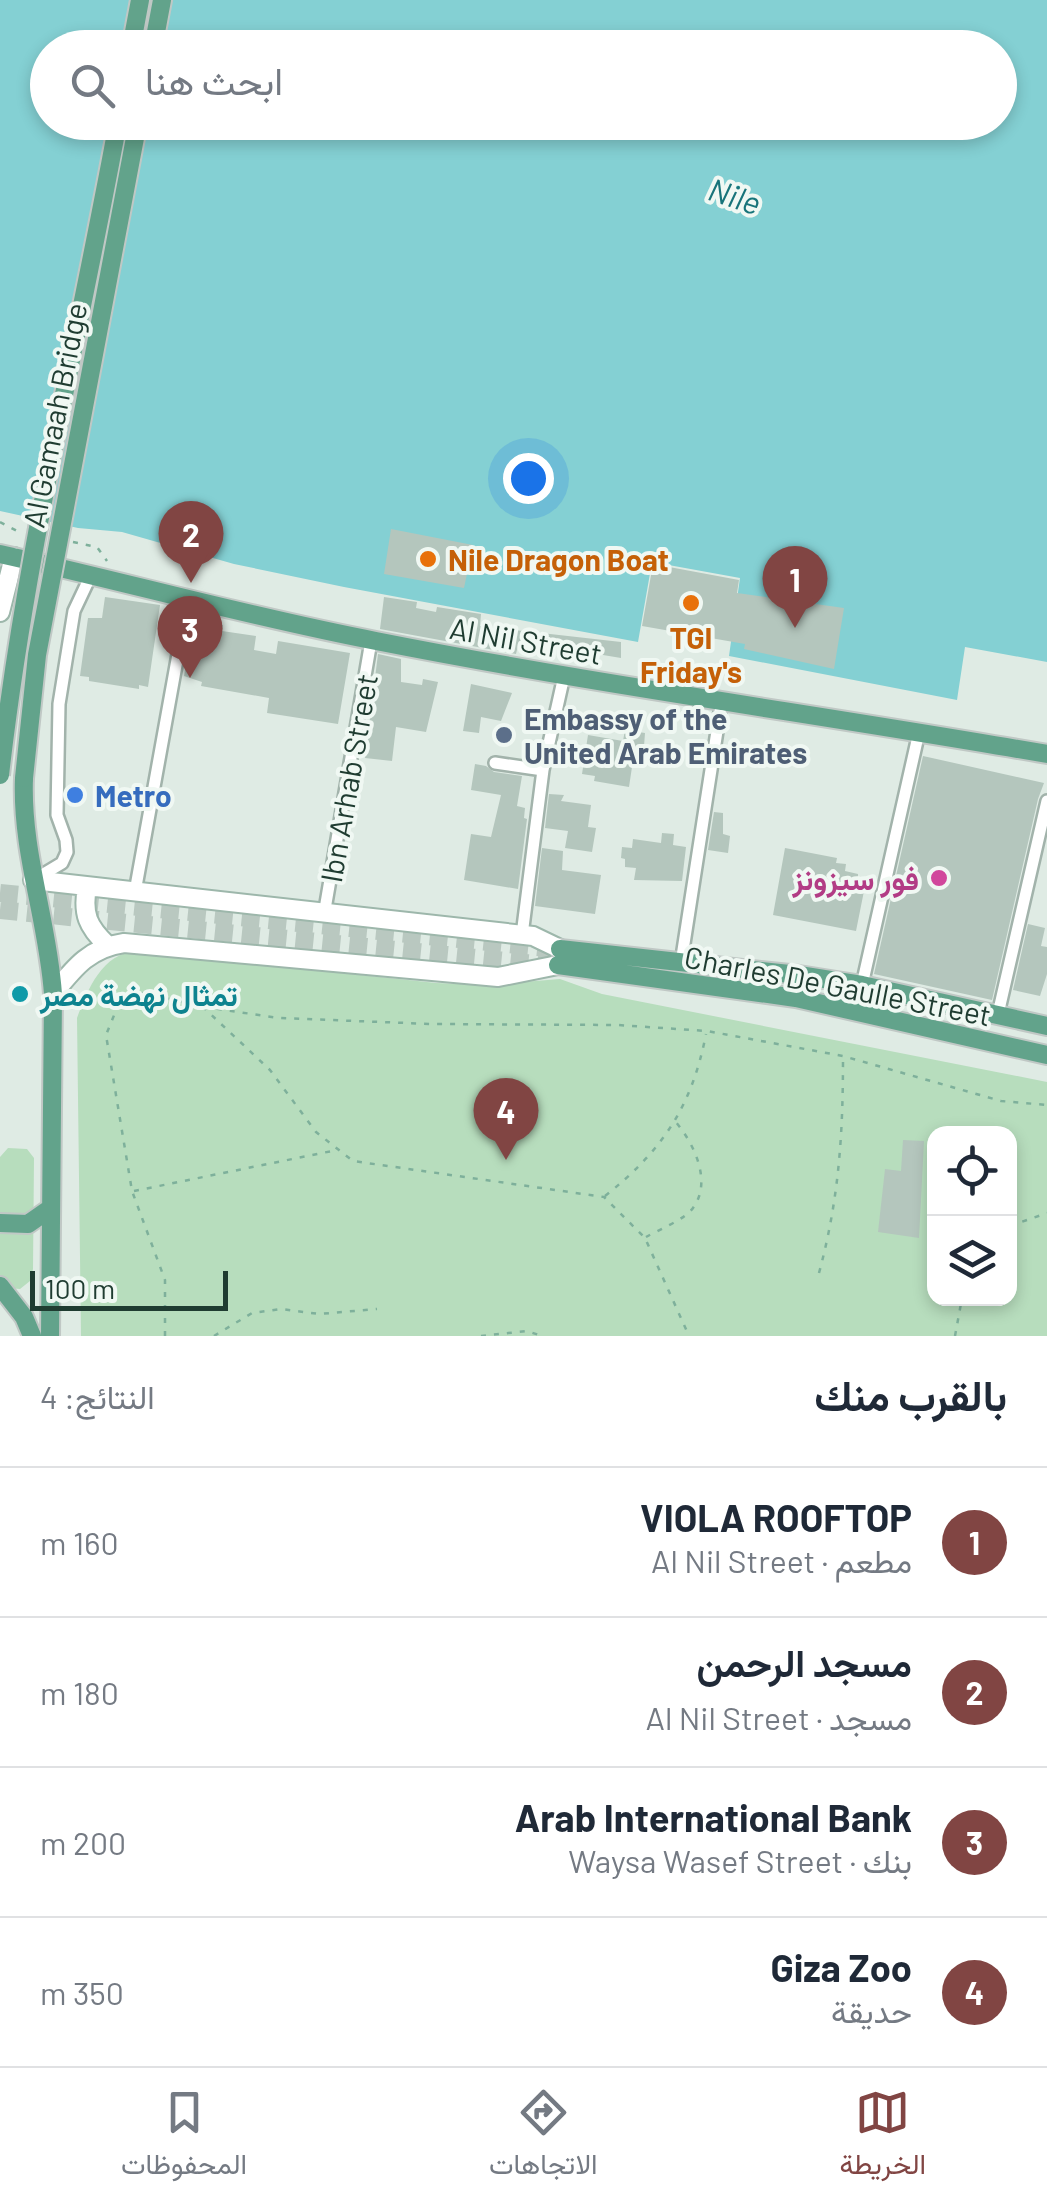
<!DOCTYPE html>
<html lang="ar">
<head>
<meta charset="utf-8">
<style>
  body { margin:0; font-family:Barlow,Vazirmatn,sans-serif; background:#f6f6f7; color:#1f2937; direction:rtl }
  .controls { position:absolute; right:30px; bottom:30px; display:grid; overflow:hidden; border-radius:20px; box-shadow:0 5px 15px #0003 }
  .controls button { width:90px; height:90px; display:grid; place-items:center; padding:0; border:0; border-bottom:2px solid #e0e1e3; background:#fff; color:#1f2937; font:50px sans-serif }
  .scale { position:absolute; left:30px; bottom:25px; width:198px; box-sizing:border-box; padding-left:10px; border:5px solid #1f3c31; border-top:0; font-size:28px; line-height:35px; white-space:nowrap; color:#1f3c31; -webkit-text-stroke:8px #f0f8f3; paint-order:stroke }
  .you { position:absolute; left:528px; top:478px; width:35px; height:35px; margin:-25px; border:8px solid #fff; border-radius:50%; background:#1a73e8; box-shadow:0 0 0 15px #1a73e833 }
  .badge { display:grid; place-items:center; width:65px; height:65px; border-radius:50%; background:#814543; color:#fff; font-size:32px; font-weight:700 }
  .pin { position:absolute; translate:-50% -82px; filter:drop-shadow(0 2px 5px #0008) }
  .pin::after { content:''; position:absolute; top:52px; width:35px; height:30px; background:inherit; clip-path:polygon(0 0,100% 0,50% 100%) }
  .list { margin:0; padding:0; list-style:none }
  h2 { display:flex; justify-content:space-between; align-items:center; height:130px; margin:0; padding:0 40px; font-size:42px }
  h2 small { font-size:32px; font-weight:400; color:#747a83 }
  .list li { display:grid; grid-template-columns:65px 1fr auto; gap:30px; align-items:center; box-sizing:border-box; height:150px; padding:0 40px; border-top:2px solid #e0e1e3 }
  .list b { display:block; font-size:38px; white-space:nowrap }
  .list p { margin:0; font-size:32px; white-space:nowrap; color:#747a83 }
  .list em { font-size:32px; font-style:normal; color:#747a83 }
  .icon { flex:none; width:55px; height:55px; fill:none; stroke:currentColor; stroke-width:2; stroke-linecap:round; stroke-linejoin:round }
  .map { position:relative; flex:none; width:1047px; height:1336px; overflow:hidden; direction:ltr }
  .search { position:absolute; background:#fff; box-shadow:0 5px 15px #0003; left:30px; right:30px; top:30px; height:110px; display:flex; align-items:center; gap:25px; box-sizing:border-box; padding:0 35px; border-radius:55px; color:#747a83; font-size:38px }
  .sheet { height:730px; background:#fff }
  nav { display:flex; justify-content:space-around; align-items:center; box-sizing:border-box; height:140px; border-top:2px solid #e0e1e3; background:#fff; font-size:28px; color:#747a83 }
  nav a { display:grid; justify-items:center; gap:5px }
  nav .on { color:#814543 }
  .map>svg:first-child { display:block }
</style>
</head>
<body>
<div class="map">
<svg width="1047" height="1336" viewBox="0 0 1047 1336">
  <rect width="100%" height="100%" fill="#dfebe4"/>
  <!-- green -->
  <path fill="#b7ddbd" fill-rule="evenodd" d="M137 951 436 983 485 985 560 979 602 994 1047 1082V1336H81L77 1018C88 989 102 953 137 951ZM934 1134H1010V1298H934Z
    M8 1148 27 1149 34 1158 33 1269 30 1281 20 1289 8 1288 0 1279V1157Z"/>
  <!-- water -->
  <path fill="#84d0d3" fill-rule="evenodd" d="M0 0H1047V662L965 647 957 700 729 656 740 578 652 562 638 642 344 587 234 564 122 532 78 528 0 511ZM48 48H1000V122H48Z"/>
  <!-- building -->
  <path fill="#b4c6bd" d="M391 529 473 545 464 588 384 574Z
    M653 564 739 580 737 593 844 608 834 669 744 649 745 644 642 626Z
    M105 597 160 605 148 687 139 685V689L89 681V677L80 676 88 618H102Z
    M384 597 417 602 416 608 436 612 437 607 481 614 480 626 621 642V658L519 641 516 654 380 629Z
    M194 621 223 625 222 631 256 636 254 650 276 654 278 641 350 653 338 724 267 713 269 698 201 686 202 682 184 676Z
    M378 654 401 659V682L422 685 423 679 438 682 426 732 396 727 392 761 365 758Z
    M471 684 512 693 501 721 481 717 479 733 463 731Z
    M625 730 645 733 644 746 651 747 648 764H643L642 768 632 767 629 787 594 781 595 776 582 774 588 735 623 741Z
    M923 756 1044 783 1038 799 992 1000 874 974Z
    M475 764 486 766 494 772 522 776 517 806 525 808 524 818 527 819 518 889 464 880 471 834 491 837 501 795 471 790Z
    M549 794 564 795 561 801 591 805 588 827 596 828 592 852 565 848 568 831 545 828Z
    M714 812 723 813V834L730 836 728 853 708 850Z
    M662 833 674 834 673 845 686 847 682 881 634 880 636 868 625 867V859L621 858 622 847 632 848 633 839 661 843Z
    M542 848 563 851 562 870 601 875 595 914 535 906Z
    M785 848 837 858 836 863 846 864 845 871 858 874V879L866 881 856 931 773 915Z
    M1028 924 1045 928 1041 946 1047 947V974L1040 996 1013 990Z
    M903 1140 924 1141 919 1238 878 1232 885 1169 901 1171Z"/>
  <g fill="none" stroke-linecap="round" stroke-linejoin="round">
    <!-- primary-tunnel -->
    <path stroke="#b9c8c0" stroke-width="18" stroke-dasharray="18 9" stroke-linecap="butt" d="M0 893 557 949
      M0 910 547 965"/>
    <defs>
      <path id="street" d="M495 763 543 770
        M37 878 62 863 67 852 66 840 57 815 59 704 74 611 91 575
        M135 892 188 599
        M324 915 371 641
        M522 935 543 770 564 676
        M681 963 722 699
        M862 985 919 732
        M998 1014 1047 801"/>
      <path id="secondary" d="M0 612 14 557
        M33 880 533 936 560 949
        M87 887C82 914 88 927 107 945
        M53 994C74 968 89 948 124 943L498 977 558 965"/>
      <path id="primary" d="M131 48 140 0
        M153 48 162 0
        M0 554C126 582 250 617 376 641 598 685 823 715 1047 754
        M24 778C21 852 48 921 53 994L50 1336
        M560 949 799 975 862 985 1047 1026
        M558 965 796 998 1047 1055
        M0 1223 28 1224 51 1208
        M0 1286 24 1317 32 1336"/>
    </defs>
    <!-- street casing -->
    <use href="#street" stroke="#a2b3ab" stroke-width="16"/>
    <!-- secondary casing -->
    <use href="#secondary" stroke="#9db7ab" stroke-width="22"/>
    <!-- primary casing -->
    <use href="#primary" stroke="#c0c8c5" stroke-width="22"/>
    <!-- path -->
    <path stroke="#7eb09b" stroke-width="2.5" stroke-dasharray="5 8" stroke-linecap="butt" d="M0 522 21 533
      M73 542 97 547 107 561
      M204 1007 279 1018 432 1024 618 1025 707 1031 843 1056 1001 1101 1047 1105
      M134 1191 337 1150
      M605 1196C663 1150 692 1106 706 1034
      M1010 1226 1047 1213
      M646 1237C660 1229 684 1220 693 1208 713 1181 693 1142 675 1121
      M819 1273C839 1199 843 1134 843 1058
      M165 1336V1280L132 1191 106 1035 117 1008 143 993 203 1007 270 1070 316 1132 353 1161 604 1197 645 1238 689 1336
      M214 1336 252 1313 281 1309 319 1314 377 1309
      M481 1336 527 1331 542 1336
      M955 1336 962 1298"/>
    <!-- street -->
    <use href="#street" stroke="#fff" stroke-width="11"/>
    <!-- secondary -->
    <use href="#secondary" stroke="#fff" stroke-width="18"/>
    <!-- primary -->
    <use href="#primary" stroke="#62a38b" stroke-width="18"/>
    <defs>
      <path id="primary-bridge" d="M0 775C25 555 78 340 118 122
        M24 778 37 655 138 122"/>
    </defs>
    <!-- primary-bridge casing -->
    <use href="#primary-bridge" stroke="#c0c8c5" stroke-width="22" stroke-linecap="butt"/>
    <!-- primary-bridge -->
    <use href="#primary-bridge" stroke="#62a38b" stroke-width="18"/>
  </g>
  <!-- markers -->
  <g fill="#e8710a" stroke="#f0f8f3" stroke-width="4">
    <circle cx="428" cy="559" r="10"/>
    <circle cx="691" cy="603" r="10"/>
  </g>
  <circle fill="#5c6f8a" stroke="#f0f8f3" stroke-width="4" cx="504" cy="735" r="10"/>
  <circle fill="#3f7fe0" stroke="#f0f8f3" stroke-width="4" cx="75" cy="795" r="10"/>
  <circle fill="#d1479c" stroke="#f0f8f3" stroke-width="4" cx="939" cy="878" r="10"/>
  <circle fill="#0f9aa8" stroke="#f0f8f3" stroke-width="4" cx="20" cy="994" r="10"/>
  <g text-anchor="middle" dominant-baseline="central" stroke-width="8" stroke-linejoin="round" paint-order="stroke">
    <!-- street labels -->
    <g font-size="30" fill="#1f3c31" stroke="#f0f8f3">
      <text transform="translate(54 415) rotate(-79)">Al Gamaah Bridge</text>
      <text transform="translate(526 640) rotate(10)">Al Nil Street</text>
      <text transform="translate(348 778) rotate(-80)">Ibn Arhab Street</text>
      <text transform="translate(838 985) rotate(11)">Charles De Gaulle Street</text>
    </g>
    <!-- food labels -->
    <g font-size="30" font-weight="bold" fill="#c56008" stroke="#f0f8f3" text-anchor="start">
      <text x="448" y="559">Nile Dragon Boat</text>
      <text x="691" y="637" text-anchor="middle">TGI<tspan x="691" dy="34">Friday's</tspan></text>
    </g>
    <!-- service labels -->
    <g font-size="30" font-weight="bold" fill="#4e5e75" stroke="#f0f8f3" text-anchor="start">
      <text x="524" y="718">Embassy of the<tspan x="524" dy="34">United Arab Emirates</tspan></text>
    </g>
    <!-- shop labels -->
    <g font-size="30" font-weight="bold" fill="#366cbe" stroke="#f0f8f3" text-anchor="start">
      <text x="95" y="795">Metro</text>
    </g>
    <!-- hotel labels -->
    <g font-size="30" font-weight="bold" fill="#b23c85" stroke="#f0f8f3" text-anchor="end">
      <text x="919" y="878">فور سيزونز</text>
    </g>
    <!-- culture labels -->
    <g font-size="30" font-weight="bold" fill="#0d838f" stroke="#f0f8f3" text-anchor="start">
      <text x="40" y="994">تمثال نهضة مصر</text>
    </g>
    <!-- water labels -->
    <g font-size="32" font-style="italic" fill="#18747a" stroke="#f0f8f3">
      <text transform="translate(735 195) rotate(18)">Nile</text>
    </g>
  </g>
</svg>
<div class="controls">
<button><svg class="icon" aria-label="locate" viewBox="0 0 24 24"><circle cx="12" cy="12" r="6"/><path d="M12 2v4M12 18v4M2 12h4M18 12h4"/></svg></button>
<button><svg class="icon" aria-label="layers" viewBox="0 0 24 24"><path d="M12 4l9 5-9 5-9-5zM3 14l9 5 9-5"/></svg></button>
</div>
<div class="scale">100 m</div>
<div class="you"></div>
<div class="pin badge" style="left:795px;top:628px">1</div>
<div class="pin badge" style="left:191px;top:583px">2</div>
<div class="pin badge" style="left:190px;top:678px">3</div>
<div class="pin badge" style="left:506px;top:1160px">4</div>
<div class="search"><svg class="icon" aria-label="search" viewBox="0 0 24 24"><circle cx="10" cy="10" r="6"/><path d="M15 15l6 6"/></svg>ابحث هنا</div>
</div>
<section class="sheet">
<h2>بالقرب منك<small>النتائج: 4</small></h2>
<ul class="list">
<li><span class="badge">1</span><div><b>VIOLA ROOFTOP</b><p>مطعم · Al Nil Street</p></div><em>160 m</em></li>
<li><span class="badge">2</span><div><b>مسجد الرحمن</b><p>مسجد · Al Nil Street</p></div><em>180 m</em></li>
<li><span class="badge">3</span><div><b>Arab International Bank</b><p>بنك · Waysa Wasef Street</p></div><em>200 m</em></li>
<li><span class="badge">4</span><div><b>Giza Zoo</b><p>حديقة</p></div><em>350 m</em></li>
</ul>
</section>
<nav>
<a class="on"><svg class="icon" aria-label="map" viewBox="0 0 24 24"><path d="M3 6l6-2 6 2 6-2v14l-6 2-6-2-6 2zM9 4v14M15 6v14"/></svg>الخريطة</a>
<a><svg class="icon" aria-label="directions" viewBox="0 0 24 24"><path d="M12 3l9 9-9 9-9-9zM9 14v-3h6M13 9l2 2-2 2"/></svg>الاتجاهات</a>
<a><svg class="icon" aria-label="saved" viewBox="0 0 24 24"><path d="M7 4h10v16l-5-4-5 4z"/></svg>المحفوظات</a>
</nav>
</body>
</html>
